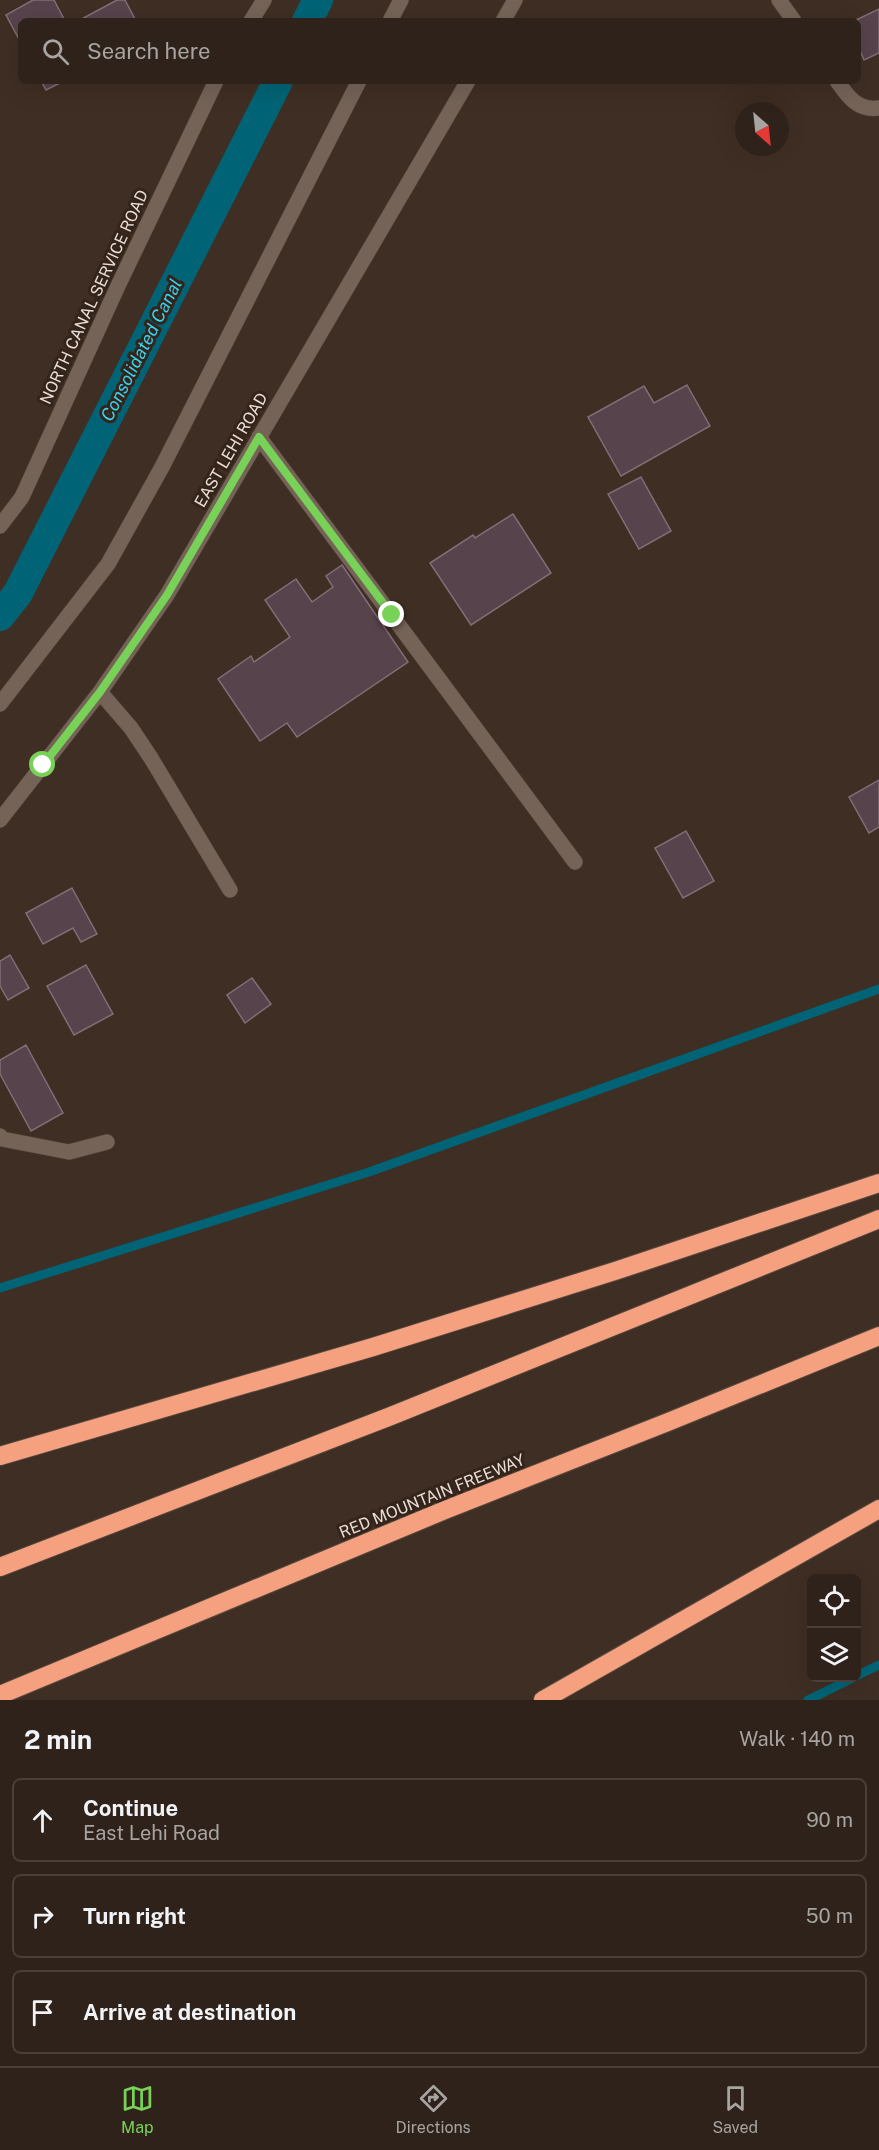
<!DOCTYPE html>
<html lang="en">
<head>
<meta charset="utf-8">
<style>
  body { margin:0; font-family:"Public Sans",sans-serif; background:#3b2f27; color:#f1f3f6 }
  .controls { position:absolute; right:18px; bottom:18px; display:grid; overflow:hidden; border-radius:9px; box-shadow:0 6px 24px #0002 }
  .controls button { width:54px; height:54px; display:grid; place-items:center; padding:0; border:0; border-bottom:2px solid #4a3f39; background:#2f221a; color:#f1f3f6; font:30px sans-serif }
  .compass { position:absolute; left:735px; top:102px; width:54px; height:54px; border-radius:50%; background:#2f221a; box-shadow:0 6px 24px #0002; rotate:153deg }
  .stop { position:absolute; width:18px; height:18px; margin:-14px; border:4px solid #78d258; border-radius:50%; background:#fff }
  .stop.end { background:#78d258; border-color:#fff; box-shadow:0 2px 6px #0008 }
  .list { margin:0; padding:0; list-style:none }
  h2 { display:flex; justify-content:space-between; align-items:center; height:78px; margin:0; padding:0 24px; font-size:26px }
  h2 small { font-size:20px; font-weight:400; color:#a7a4a2 }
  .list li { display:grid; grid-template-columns:39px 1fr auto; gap:18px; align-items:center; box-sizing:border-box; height:84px; margin:0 12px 12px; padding:0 12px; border:2px solid #4a3f39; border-radius:9px }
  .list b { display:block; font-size:22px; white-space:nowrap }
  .list p { margin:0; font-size:20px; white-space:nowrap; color:#a7a4a2 }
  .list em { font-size:20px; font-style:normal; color:#a7a4a2 }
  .icon { flex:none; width:33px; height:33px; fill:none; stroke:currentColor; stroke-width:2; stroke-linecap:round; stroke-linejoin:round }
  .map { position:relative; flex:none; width:879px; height:1700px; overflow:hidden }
  .search { position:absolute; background:#2f221a; box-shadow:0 6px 24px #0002; left:18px; right:18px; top:18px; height:66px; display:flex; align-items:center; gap:15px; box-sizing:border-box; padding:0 21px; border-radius:9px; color:#a7a4a2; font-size:22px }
  .sheet { height:366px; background:#2f221a }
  nav { display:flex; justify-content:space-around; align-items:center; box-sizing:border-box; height:84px; border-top:2px solid #4a3f39; background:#2f221a; font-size:16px; color:#a7a4a2 }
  nav a { display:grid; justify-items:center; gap:3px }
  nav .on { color:#78d258 }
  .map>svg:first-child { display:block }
</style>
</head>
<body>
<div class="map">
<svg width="879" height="1700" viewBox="0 0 879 1700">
  <rect width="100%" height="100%" fill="#3f2e23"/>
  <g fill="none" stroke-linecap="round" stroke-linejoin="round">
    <!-- stream -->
    <path stroke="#006476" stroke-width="9" d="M0 1288 369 1172 879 989
      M856 1676 879 1665
      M808 1700 853 1678"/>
    <!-- canal -->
    <path stroke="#006476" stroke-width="30" d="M307 21 318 0
      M0 616 18 593 278 81"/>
  </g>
  <!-- building -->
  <path fill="#57434c" stroke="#836d76" stroke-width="1.5" d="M33 0H54L65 21H21V43L6 15Z
    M117 0H125L136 21H78Z
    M879 9V53L864 60 858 46V21H854Z
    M41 81H64L46 90Z
    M687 385 710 426 621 476 588 417 644 386 654 403Z
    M641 477 671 531 639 549 608 494Z
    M513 514 551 573 471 625 430 563 473 535 475 538Z
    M342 565 408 662 297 737 287 723 260 741 218 679 251 656 254 662 290 637 265 600 296 579 312 602 333 587 326 576Z
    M879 780V827L869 833 849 797Z
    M686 831 714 881 683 898 655 848Z
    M72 888 97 934 81 942 73 928 43 944 26 913Z
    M10 955 29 988 8 1000 0 986V961Z
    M86 965 113 1014 74 1035 47 986Z
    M252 978 271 1004 245 1023 227 995Z
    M26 1045 63 1113 31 1131 0 1074V1060Z"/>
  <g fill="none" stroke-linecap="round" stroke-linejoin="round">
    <defs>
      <path id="minor" d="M779 0 794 21
        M251 21 264 0
        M390 21 401 0
        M503 21 515 0
        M837 81C848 97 858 111 879 108
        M259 437 575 862
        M0 526 22 497 117 288 216 81
        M100 692 131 728 151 758 230 890
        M0 704 108 564 162 467 359 81
        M0 820 100 692 167 595 468 81
        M0 1136 2 1139 69 1152 107 1142"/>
      <path id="highway" d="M0 1456 373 1347 615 1271 879 1183
        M0 1567 391 1416 879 1219
        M0 1695 445 1510 668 1422 879 1336
        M543 1700 879 1509"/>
    </defs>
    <!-- minor casing -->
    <use href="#minor" stroke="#584a41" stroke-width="16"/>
    <!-- highway casing -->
    <use href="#highway" stroke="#584a41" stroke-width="20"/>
    <!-- minor -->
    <use href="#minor" stroke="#756357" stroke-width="15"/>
    <!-- highway -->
    <use href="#highway" stroke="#f5a17f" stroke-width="18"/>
  </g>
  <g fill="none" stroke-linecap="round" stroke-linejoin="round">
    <!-- route -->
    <path stroke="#78d258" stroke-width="8" d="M43 765 100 692 167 595 259 437 392 615"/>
  </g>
  <g text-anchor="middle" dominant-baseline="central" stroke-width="6" stroke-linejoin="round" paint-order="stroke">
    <!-- street labels -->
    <g font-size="16" fill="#e9ded7" stroke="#34241a">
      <text transform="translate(94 297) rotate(-65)">NORTH CANAL SERVICE ROAD</text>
      <text transform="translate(231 450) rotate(-60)">EAST LEHI ROAD</text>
      <text transform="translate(432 1496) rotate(-22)">RED MOUNTAIN FREEWAY</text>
    </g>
    <!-- water labels -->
    <g font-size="18" font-style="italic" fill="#34d5f5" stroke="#34241a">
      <text transform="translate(141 350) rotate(-63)">Consolidated Canal</text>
    </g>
  </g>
</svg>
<div class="controls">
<button><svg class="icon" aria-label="locate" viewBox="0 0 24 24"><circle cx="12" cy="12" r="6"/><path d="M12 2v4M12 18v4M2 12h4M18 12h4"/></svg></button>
<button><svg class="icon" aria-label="layers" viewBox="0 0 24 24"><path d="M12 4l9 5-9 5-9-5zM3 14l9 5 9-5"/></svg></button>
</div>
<svg class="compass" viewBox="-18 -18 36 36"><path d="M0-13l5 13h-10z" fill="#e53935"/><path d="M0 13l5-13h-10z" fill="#a7a4a2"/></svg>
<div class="stop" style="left:43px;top:765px"></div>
<div class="stop end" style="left:392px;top:615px"></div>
<div class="search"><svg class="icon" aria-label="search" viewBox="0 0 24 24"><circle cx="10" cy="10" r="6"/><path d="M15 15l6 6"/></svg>Search here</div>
</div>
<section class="sheet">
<h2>2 min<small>Walk · 140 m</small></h2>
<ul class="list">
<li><svg class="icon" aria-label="ahead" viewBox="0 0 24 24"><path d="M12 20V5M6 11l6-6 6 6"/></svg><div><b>Continue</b><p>East Lehi Road</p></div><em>90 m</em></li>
<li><svg class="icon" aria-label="right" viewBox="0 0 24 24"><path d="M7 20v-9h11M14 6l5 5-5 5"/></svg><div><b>Turn right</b></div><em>50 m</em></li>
<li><svg class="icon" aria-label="arrive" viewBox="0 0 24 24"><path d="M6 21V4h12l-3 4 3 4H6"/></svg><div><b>Arrive at destination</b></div></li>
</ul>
</section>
<nav>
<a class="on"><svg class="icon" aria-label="map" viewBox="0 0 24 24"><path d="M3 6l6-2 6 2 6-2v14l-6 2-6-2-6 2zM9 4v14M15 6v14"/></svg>Map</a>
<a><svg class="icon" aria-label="directions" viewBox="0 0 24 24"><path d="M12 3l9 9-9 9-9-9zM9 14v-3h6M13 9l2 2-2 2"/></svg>Directions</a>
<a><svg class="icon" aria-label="saved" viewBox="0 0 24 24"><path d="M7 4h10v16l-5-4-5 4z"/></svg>Saved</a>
</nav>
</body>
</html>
